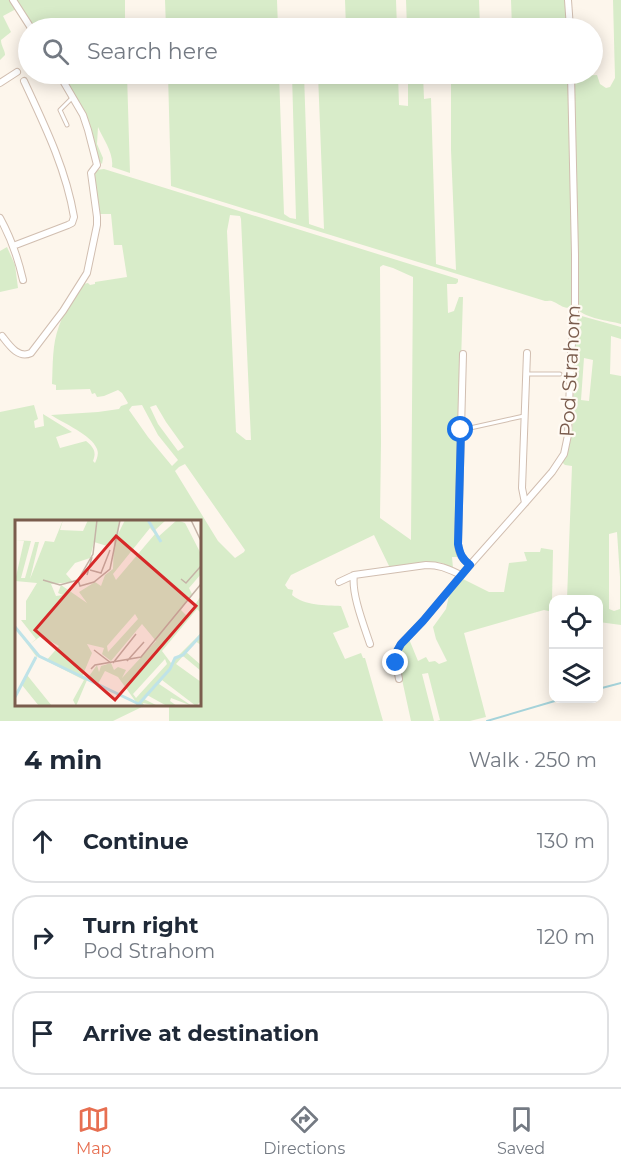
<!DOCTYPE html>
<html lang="en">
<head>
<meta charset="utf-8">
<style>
  body { margin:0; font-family:Montserrat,sans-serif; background:#f2f2f3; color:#1f2937 }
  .controls { position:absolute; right:18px; bottom:18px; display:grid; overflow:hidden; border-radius:12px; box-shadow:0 3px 15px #0003 }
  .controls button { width:54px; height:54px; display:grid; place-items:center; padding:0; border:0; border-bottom:2px solid #e0e1e3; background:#fff; color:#1f2937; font:30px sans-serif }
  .stop { position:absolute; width:18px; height:18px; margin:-14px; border:4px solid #1a73e8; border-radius:50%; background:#fff }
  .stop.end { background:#1a73e8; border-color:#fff; box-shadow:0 2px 6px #0008 }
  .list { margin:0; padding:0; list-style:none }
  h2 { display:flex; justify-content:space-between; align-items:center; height:78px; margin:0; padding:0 24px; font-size:26px }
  h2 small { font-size:20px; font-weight:400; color:#747a83 }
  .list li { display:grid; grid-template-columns:39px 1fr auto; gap:18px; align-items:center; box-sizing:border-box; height:84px; margin:0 12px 12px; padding:0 12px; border:2px solid #e0e1e3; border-radius:24px }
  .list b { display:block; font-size:22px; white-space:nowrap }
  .list p { margin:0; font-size:20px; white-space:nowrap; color:#747a83 }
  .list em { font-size:20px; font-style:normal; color:#747a83 }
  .icon { flex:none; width:33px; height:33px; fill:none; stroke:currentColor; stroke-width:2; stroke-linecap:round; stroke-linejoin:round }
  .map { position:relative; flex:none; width:621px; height:721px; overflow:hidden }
  .search { position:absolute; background:#fff; box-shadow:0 3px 15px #0003; left:18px; right:18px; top:18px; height:66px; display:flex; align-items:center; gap:15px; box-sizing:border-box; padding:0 21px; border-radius:33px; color:#747a83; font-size:22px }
  .sheet { height:366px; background:#fff }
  nav { display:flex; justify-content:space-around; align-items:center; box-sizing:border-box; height:84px; border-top:2px solid #e0e1e3; background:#fff; font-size:16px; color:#747a83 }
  nav a { display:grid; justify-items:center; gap:3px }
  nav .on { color:#e76f51 }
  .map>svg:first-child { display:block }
</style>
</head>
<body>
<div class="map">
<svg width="621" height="721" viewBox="0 0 621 721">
  <rect width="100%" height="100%" fill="#fdf6ec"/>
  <!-- green -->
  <path fill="#d8ecc9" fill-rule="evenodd" d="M0 0H11L16 9 3 16 11 32 1 40C1 46 5 50 5 55L0 60Z
    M15 0H125V28H32Z
    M165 0H277L278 28H166Z
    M345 0H396L397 28H346Z
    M406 0H479L480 28H461L460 18 454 19V28H407Z
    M511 0H566L568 28H512Z
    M613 0H621V324C607 320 587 319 577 309L579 289 573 76 597 75 600 84 606 88 610 87 615 78Z
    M61 74H127L130 173 112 167C114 153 103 139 98 127L97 144 103 158 102 164 99 161 87 119Z
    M168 74H279L284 214 290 218 296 219 292 74H304L309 224 324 229 318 74H333V75L347 76V74H398L399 105 408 106V74H423L424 99 431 98 436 264 456 270 451 150V77H432V74H569L573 280V304C567 312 561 305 554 302 551 300 548 301 545 301L171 186Z
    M104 169 458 279V282L456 284H447L448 313 454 311 459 297H463L456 524 457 557H452L453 568 442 563 436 562 390 568 374 535 291 575 285 585 288 589 293 590 292 595C305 606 325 605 341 606L349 627 333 633 345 659 361 653 363 658H365L383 721H169V705L200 704V522H16V704L146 705 113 721H0V412L34 405 38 419 34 421 35 428 44 426 43 414 72 432 56 437 60 448 86 441C93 447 97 451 93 461L95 463C97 459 99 454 97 449 92 435 63 423 51 415L98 412 119 409 121 406 127 404 128 403 122 393 118 390 104 396 97 397 95 393 92 394 90 389 56 390V385L52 384C53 365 52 344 59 326 64 311 75 297 83 284L88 283 90 285 95 284V282L127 277 122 245H114L111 214H99C99 200 89 183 96 170ZM230 215 240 216 241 219 251 440H246L236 432 227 231ZM383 265 393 268 413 277 411 540 380 518 381 443 380 267ZM142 405 158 435 178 460 172 466 148 437 129 410 132 406ZM156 405 166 422 184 447 178 451 158 424 150 407ZM185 464 245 550 244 552 235 558 218 541 175 471 179 467Z
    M7 247 15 265 18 288 0 292V251Z
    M578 315 621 327V339L611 336 610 374 621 376V625L599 622 598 600 567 599 572 466 565 465 562 462 568 450 572 435 576 327V316ZM584 358 593 360 589 401 581 400ZM617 532 620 577V609L614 611 609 609V534Z
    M541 548 553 550 552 602H553V612L544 610 464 633 486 717 470 721H437L440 720 428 673 422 674 434 721H411L398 661C398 650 402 646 409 639L418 661 426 657 429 662 435 661 439 664 447 661 436 639 433 627 446 609 450 591 461 578 489 592H504L509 563 527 561 524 552H540Z"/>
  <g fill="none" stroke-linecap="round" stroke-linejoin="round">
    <!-- stream -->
    <path stroke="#a5d3da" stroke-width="2" d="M598 689 621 683
      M487 721 565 698"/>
    <defs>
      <path id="service" d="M67 125 60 110 72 98
        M527 374H560
        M461 430 524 416"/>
      <path id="minor" d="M13 0 31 28
        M568 0 570 28
        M0 83 17 72
        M0 218C11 238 18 258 23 280
        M13 246 68 225 72 223 74 217C66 169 45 126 24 81
        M2 336C9 345 18 359 31 353L63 311 87 273 97 225V217L91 173 97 165 88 130 83 115 59 74
        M463 354 458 544C459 554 462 559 470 565
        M525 503 522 488 527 353
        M354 575C351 593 364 626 370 644
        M339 582 354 575 426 565C441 565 448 569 461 575
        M399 679 396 663V653L401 644 423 621 470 565 525 503 552 472 564 454 568 435 571 354 575 313V255L571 74"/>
    </defs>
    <!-- service casing -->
    <use href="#service" stroke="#d1beb0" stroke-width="5"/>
    <!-- minor casing -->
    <use href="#minor" stroke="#d1beb0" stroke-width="8"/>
    <!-- service -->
    <use href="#service" stroke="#fff" stroke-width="3"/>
    <!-- minor -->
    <use href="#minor" stroke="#fff" stroke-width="6"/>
  </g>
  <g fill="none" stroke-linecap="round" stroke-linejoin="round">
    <!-- route -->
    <path stroke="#1a73e8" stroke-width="8" d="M396 663V653L401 644 423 621 470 565C462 559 460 554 458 544L461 430"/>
  </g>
  <g text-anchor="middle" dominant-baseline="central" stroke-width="4.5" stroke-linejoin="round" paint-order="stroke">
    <!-- street labels -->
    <g font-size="20" fill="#7a5c4d" stroke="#fffaf3">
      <text transform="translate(570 371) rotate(-87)">Pod Strahom</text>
    </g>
  </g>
  <!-- overview -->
  <g transform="translate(15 520)">
    <rect width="186" height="186" fill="#fdf6ec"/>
    <path d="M48 0 45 10 68 11 73 0H104L103 14 110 0H151L139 11 143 17 162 0 170 3 186 34V54L174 68 177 74 166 90 172 96 186 76V93L182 89 147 131 156 143 186 113V125L180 121 171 132 186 145V151L168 136 161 144 186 162V181L181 186 147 160 144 164 177 186 156 178 155 181 162 186H152L132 175 129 179 143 186 128 183 129 186 121 182 103 157 90 151 83 164 72 159 82 145 84 152 86 146 96 143 99 150 103 147 111 150 107 158 141 121 127 104 96 141 87 134 89 128 72 124 77 133 67 157 45 147 72 160 61 186 58 180 69 160 22 136 12 155 37 186H24L7 165 0 178 21 136 0 108 19 132 31 141 44 126 26 116 15 124 21 119 6 100H11V81L22 63 0 61 9 21 0 20 16 21 6 58H10L20 22H24L15 59 30 21 39 22ZM135 8 140 14 101 60 98 54ZM99 19 98 49 90 55 86 66 80 62 64 72 72 83 46 65 43 73 48 75 41 76 36 64 58 62 51 54 60 43 75 38 79 22 92 26ZM120 94 123 99 93 132 92 126ZM150 139 152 144 121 178 118 174Z" fill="#d8ecc9" fill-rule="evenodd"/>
    <path fill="none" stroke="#bfe3e8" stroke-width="3" d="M133 0 146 22M0 107 24 136 128 186M0 177 21 137M122 186 155 149 160 138 168 135 186 115"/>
    <path fill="none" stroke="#c5b3a7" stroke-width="1.5" d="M176 0 186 21M75 50 86 53 95 30M72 55 77 37M166 59 171 63 186 46M28 60 45 65 63 60 78 34 82 0M63 60 65 66 79 62 95 49 105 0M79 130 96 143M112 141 129 122M98 143 121 114M76 149 80 145 126 137 186 64"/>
    <path fill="#d62828" fill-opacity="0.15" stroke="#d62828" stroke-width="3" d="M101 16 181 86 100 180 20 110Z"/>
    <rect width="186" height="186" fill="none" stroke="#7a5c4d" stroke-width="3"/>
  </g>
</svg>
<div class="controls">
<button><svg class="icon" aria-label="locate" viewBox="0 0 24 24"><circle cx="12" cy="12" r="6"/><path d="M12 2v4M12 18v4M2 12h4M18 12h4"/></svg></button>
<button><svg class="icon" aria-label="layers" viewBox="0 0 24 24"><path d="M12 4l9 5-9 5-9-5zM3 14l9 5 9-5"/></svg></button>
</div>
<div class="stop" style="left:461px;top:430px"></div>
<div class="stop end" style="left:396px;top:663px"></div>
<div class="search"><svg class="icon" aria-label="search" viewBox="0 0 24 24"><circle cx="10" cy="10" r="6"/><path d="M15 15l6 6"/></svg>Search here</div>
</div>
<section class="sheet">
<h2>4 min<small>Walk · 250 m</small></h2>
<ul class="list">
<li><svg class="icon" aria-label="ahead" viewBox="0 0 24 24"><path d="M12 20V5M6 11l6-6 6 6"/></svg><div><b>Continue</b></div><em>130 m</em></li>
<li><svg class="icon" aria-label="right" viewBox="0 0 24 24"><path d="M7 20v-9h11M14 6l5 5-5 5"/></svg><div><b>Turn right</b><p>Pod Strahom</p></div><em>120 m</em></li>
<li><svg class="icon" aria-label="arrive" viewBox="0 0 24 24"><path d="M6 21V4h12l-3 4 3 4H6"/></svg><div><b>Arrive at destination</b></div></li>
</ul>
</section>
<nav>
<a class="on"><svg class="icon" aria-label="map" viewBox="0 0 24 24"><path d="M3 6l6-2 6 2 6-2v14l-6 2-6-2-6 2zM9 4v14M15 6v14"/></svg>Map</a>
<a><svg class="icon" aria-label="directions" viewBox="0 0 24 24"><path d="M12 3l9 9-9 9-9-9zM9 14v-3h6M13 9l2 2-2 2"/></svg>Directions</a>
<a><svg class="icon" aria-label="saved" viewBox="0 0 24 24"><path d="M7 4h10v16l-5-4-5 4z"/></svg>Saved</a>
</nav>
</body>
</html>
